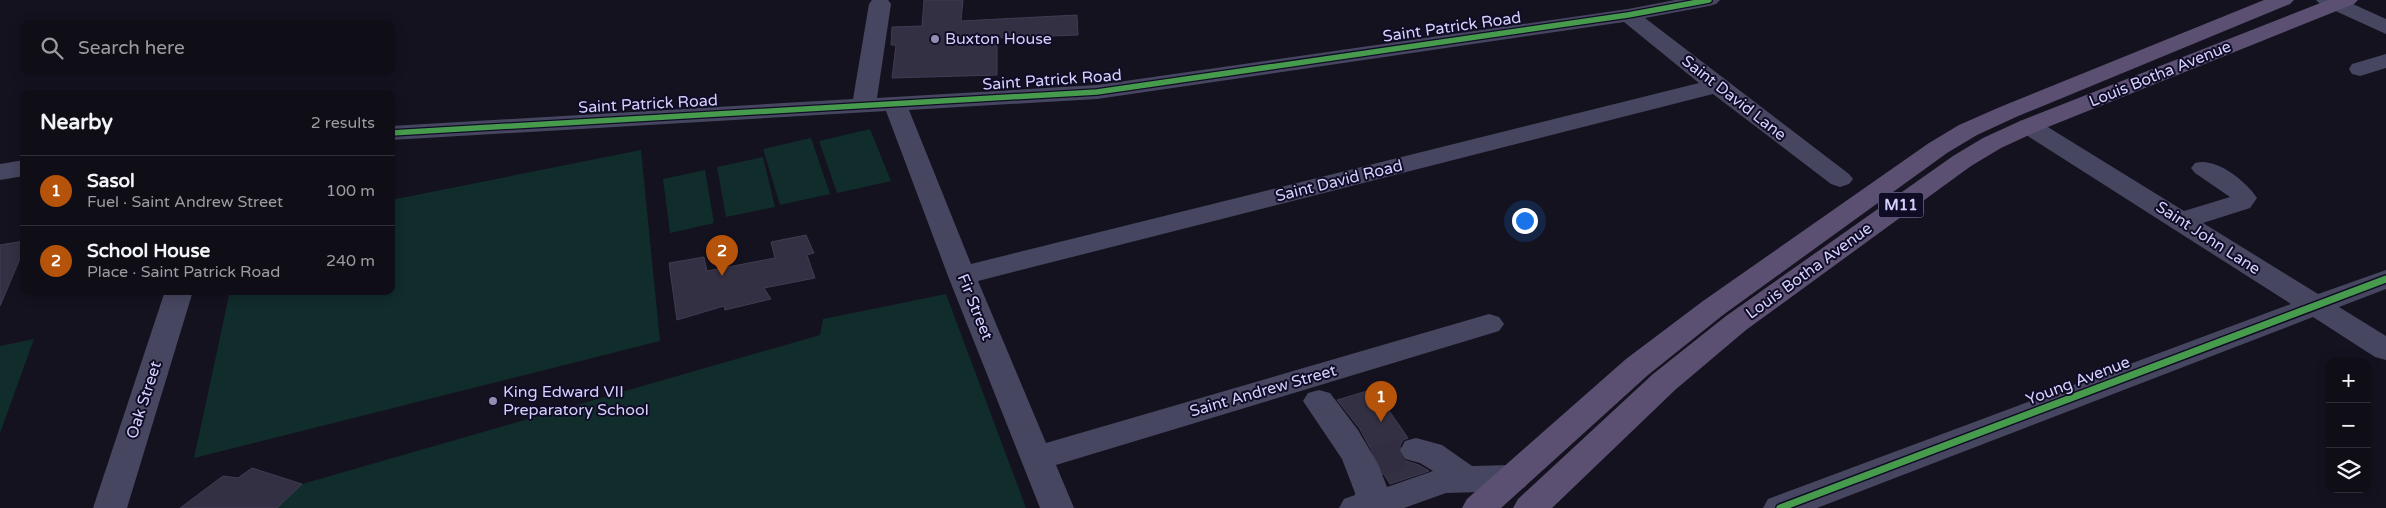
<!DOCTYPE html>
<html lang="en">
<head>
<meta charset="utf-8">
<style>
  body { margin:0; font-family:"Varela Round",sans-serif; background:#1d1c24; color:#f1f3f6 }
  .controls { position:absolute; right:15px; bottom:15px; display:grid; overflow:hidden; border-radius:10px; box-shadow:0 2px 12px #0003 }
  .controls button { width:45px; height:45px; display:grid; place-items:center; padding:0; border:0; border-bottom:1px solid #2f2e36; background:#0f0e17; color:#f1f3f6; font:25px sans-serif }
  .you { position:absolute; left:1524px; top:220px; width:18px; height:18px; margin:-12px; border:4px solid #fff; border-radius:50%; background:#1a73e8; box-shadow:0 0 0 8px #1a73e833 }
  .badge { display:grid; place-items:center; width:32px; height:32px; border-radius:50%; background:#b45309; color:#fff; font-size:16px; font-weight:700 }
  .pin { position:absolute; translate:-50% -41px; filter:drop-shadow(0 1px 2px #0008) }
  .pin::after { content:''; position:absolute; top:26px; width:18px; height:15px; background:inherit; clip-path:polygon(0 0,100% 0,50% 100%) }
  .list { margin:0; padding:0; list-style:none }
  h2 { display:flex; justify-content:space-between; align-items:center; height:65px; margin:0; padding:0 20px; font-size:21px }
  h2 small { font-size:16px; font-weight:400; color:#9b9ca1 }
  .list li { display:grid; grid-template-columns:32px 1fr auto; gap:15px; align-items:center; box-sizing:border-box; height:70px; padding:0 20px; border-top:1px solid #2f2e36 }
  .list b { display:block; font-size:19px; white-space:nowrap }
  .list p { margin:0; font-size:16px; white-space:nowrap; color:#9b9ca1 }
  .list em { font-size:16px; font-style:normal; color:#9b9ca1 }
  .icon { flex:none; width:28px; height:28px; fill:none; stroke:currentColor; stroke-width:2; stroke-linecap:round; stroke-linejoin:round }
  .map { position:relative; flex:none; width:2386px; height:508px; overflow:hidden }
  .search { position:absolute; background:#0f0e17; box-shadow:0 2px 12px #0003; left:20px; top:20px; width:375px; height:55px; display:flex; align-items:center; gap:12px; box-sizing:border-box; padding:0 18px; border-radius:10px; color:#9b9ca1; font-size:19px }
  .panel { position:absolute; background:#0f0e17; box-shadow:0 2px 12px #0003; left:20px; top:90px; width:375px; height:205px; border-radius:10px }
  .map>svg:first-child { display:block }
</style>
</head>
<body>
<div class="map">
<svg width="2386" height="508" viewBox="0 0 2386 508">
  <rect width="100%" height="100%" fill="#14121f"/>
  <!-- green -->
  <path fill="#102c2b" d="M870 129 891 181 837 193 819 141Z
    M811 138 830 194 780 205 763 149Z
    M641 150 660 341 194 458 230 291H391V200Z
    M763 157 775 207 726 217 717 167Z
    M705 170 714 223 670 233 663 179Z
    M946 294 1026 508H277L302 484 820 335 823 319Z
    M34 339 0 433V346Z"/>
  <!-- building -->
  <path fill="#323042" stroke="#403c54" d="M924 0H963L961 21 1077 15 1078 35 997 38V75L892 78 896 45H891L892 27 922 26Z
    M806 235 814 253 807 255 815 278 764 288 771 299 725 310 724 306 677 320 669 263 704 257 707 271 775 258 771 242Z
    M24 241V249L0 306V245Z
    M1374 389 1408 438 1403 440 1398 449 1403 460 1419 465 1429 471 1390 484 1385 476 1360 429 1337 400Z
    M252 468 302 484 277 508H180L223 476 238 478Z"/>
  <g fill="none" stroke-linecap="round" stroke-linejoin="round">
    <!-- minor-tunnel -->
    <path stroke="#312e41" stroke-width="30" stroke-dasharray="30 15" stroke-linecap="butt" d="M1374 462 1416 450"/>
    <!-- minor -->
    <path fill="#464660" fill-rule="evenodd" d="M872 0H888L891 4 877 98 1097 85 1628 9 1675 0H1720L1716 4 1709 6 1645 18 1849 174 1853 179 1849 184 1840 187 1831 184 1713 94 978 281 1046 443 1489 314 1499 317 1504 324 1499 331 1056 465 1074 508H1040L948 276 886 111 391 140V126L853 99 869 4ZM1624 22 1699 83 971 264 909 110 1097 99Z
      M2316 0H2344L2386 19V34L2320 4Z
      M2386 54V68L2360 76 2352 74 2349 69 2352 64Z
      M2029 119 2038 121 2184 211 2230 197 2195 173 2191 168 2195 163C2216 157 2246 181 2257 198L2250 208 2203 223 2318 294 2386 270V289L2339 307 2386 336V360L2375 357 2313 317 1817 508H1763L1768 499 2291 304 2020 131 2017 126 2020 121Z
      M24 160V176L0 180V164Z
      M165 291H193L127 508H93Z
      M1319 390 1330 393 1358 430 1378 464 1387 487 1433 471 1420 463 1405 459 1400 450 1405 441 1416 438 1442 445 1472 466 1513 465 1525 469 1530 478 1525 487 1513 491 1446 493 1404 508H1339L1344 499 1355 495V493L1342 459 1303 401 1308 393Z"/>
    <!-- major -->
    <path fill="#5b5071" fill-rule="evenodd" d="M2264 0H2294L2290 4 2016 117 1977 135 1947 153 1723 315 1648 375 1501 508H1462L1467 499 1626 359 1703 301 1929 143 1959 125 2000 107Z
      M2328 0H2358L2354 4 2038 131 2001 148 1971 166 1746 330 1675 390 1552 508H1513L1518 499 1653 374 1726 316 1953 156 1983 138 2020 121Z"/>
    <defs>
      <path id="cycleway-far1" d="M391 133 1097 92 1628 15 1709 0"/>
      <path id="cycleway" d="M1780 508 2386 279"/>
    </defs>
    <!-- cycleway-far1 casing -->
    <use href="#cycleway-far1" stroke="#100c25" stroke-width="8"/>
    <!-- cycleway casing -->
    <use href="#cycleway" stroke="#100c25" stroke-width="10"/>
    <!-- cycleway-far1 -->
    <use href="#cycleway-far1" stroke="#469c4c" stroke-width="5.5"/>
    <!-- cycleway -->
    <use href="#cycleway" stroke="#469c4c" stroke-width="7"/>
  </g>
  <!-- markers -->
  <g fill="#918eb1" stroke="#100c25" stroke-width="2">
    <circle cx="935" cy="39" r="5"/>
    <circle cx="493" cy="401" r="5"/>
  </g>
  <g text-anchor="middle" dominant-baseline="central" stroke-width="4" stroke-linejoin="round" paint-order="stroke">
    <!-- shield labels -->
    <rect fill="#100c25" stroke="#9995be" stroke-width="1" x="1878.5" y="192.5" width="45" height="25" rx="4"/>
    <g font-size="15" font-weight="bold" fill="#d4d0ff">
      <text x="1901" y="205">M11</text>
    </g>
    <!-- street labels -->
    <g font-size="16" fill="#d4d0ff" stroke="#100c25">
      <text transform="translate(1452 27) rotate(-8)">Saint Patrick Road</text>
      <text transform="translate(2160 74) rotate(-22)">Louis Botha Avenue</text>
      <text transform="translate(1052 80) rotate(-4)">Saint Patrick Road</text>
      <text transform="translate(1734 98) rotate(38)">Saint David Lane</text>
      <text transform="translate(648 104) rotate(-3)">Saint Patrick Road</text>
      <text transform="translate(1339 181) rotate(-14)">Saint David Road</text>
      <text transform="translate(2208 238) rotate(33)">Saint John Lane</text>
      <text transform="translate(1809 271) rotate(-36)">Louis Botha Avenue</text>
      <text transform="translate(975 307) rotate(68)">Fir Street</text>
      <text transform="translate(2078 381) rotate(-21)">Young Avenue</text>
      <text transform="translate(1263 391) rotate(-16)">Saint Andrew Street</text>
      <text transform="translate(144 400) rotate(-72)">Oak Street</text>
    </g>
    <!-- poi labels -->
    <g font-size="16" fill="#d4d0ff" stroke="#100c25" text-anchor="start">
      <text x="945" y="39">Buxton House</text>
      <text x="503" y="392">King Edward VII<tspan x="503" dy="18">Preparatory School</tspan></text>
    </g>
  </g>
</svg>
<div class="controls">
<button>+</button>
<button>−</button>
<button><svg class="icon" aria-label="layers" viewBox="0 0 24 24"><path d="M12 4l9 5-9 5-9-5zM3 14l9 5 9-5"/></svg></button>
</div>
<div class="you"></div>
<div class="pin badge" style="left:1381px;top:422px">1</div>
<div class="pin badge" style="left:722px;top:276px">2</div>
<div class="search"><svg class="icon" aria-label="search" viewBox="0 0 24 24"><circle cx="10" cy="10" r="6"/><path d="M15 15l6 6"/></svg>Search here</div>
<section class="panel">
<h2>Nearby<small>2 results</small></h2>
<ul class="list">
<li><span class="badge">1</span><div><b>Sasol</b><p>Fuel · Saint Andrew Street</p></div><em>100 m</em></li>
<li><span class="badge">2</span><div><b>School House</b><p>Place · Saint Patrick Road</p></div><em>240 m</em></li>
</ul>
</section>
</div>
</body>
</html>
